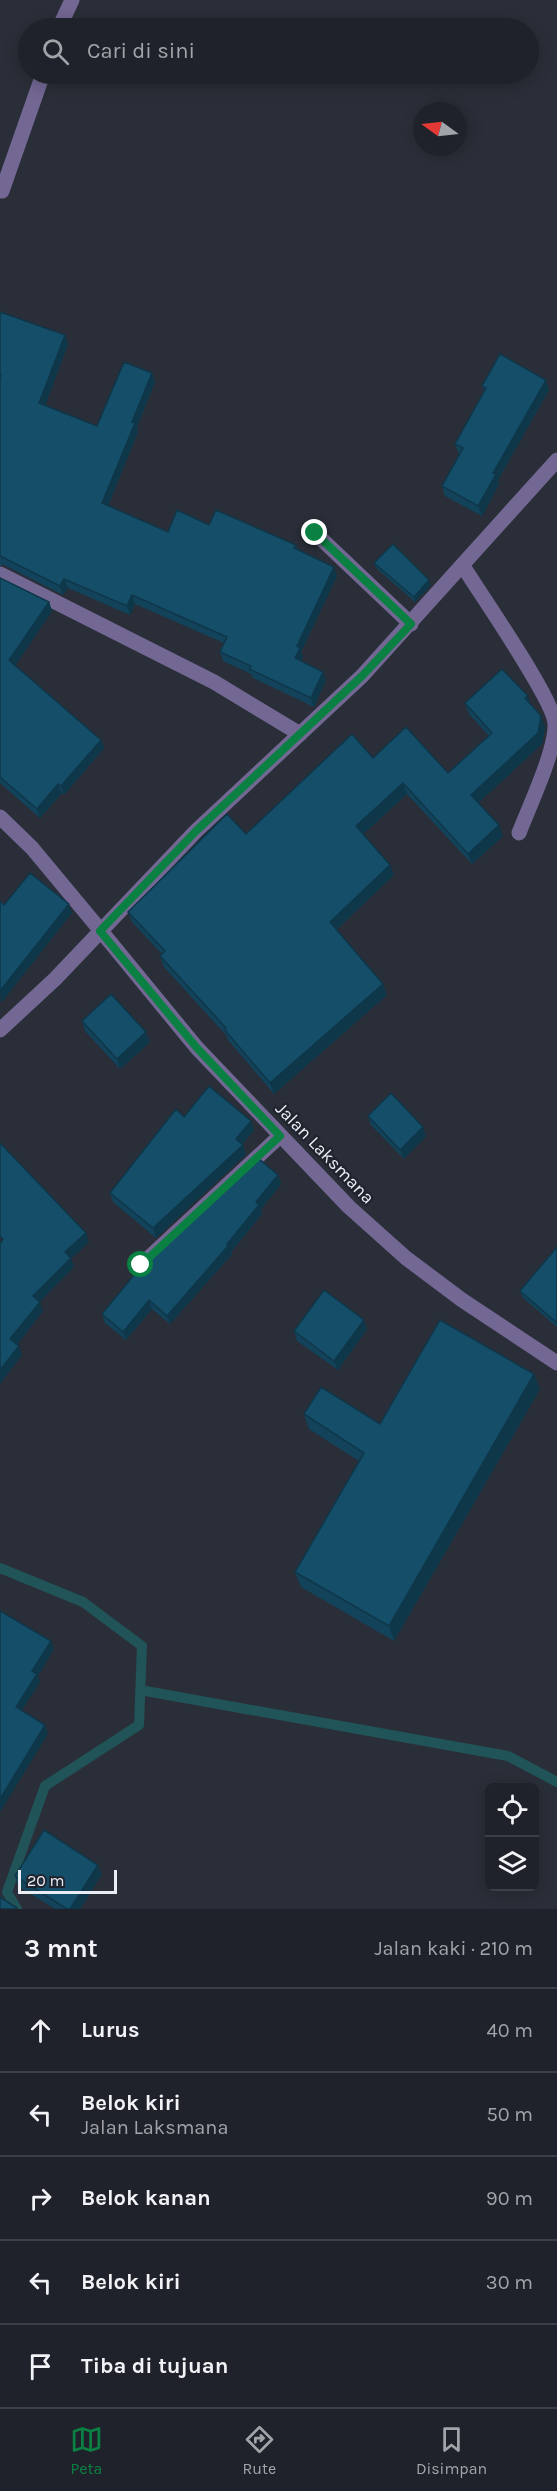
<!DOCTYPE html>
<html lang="id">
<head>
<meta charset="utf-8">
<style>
  body { margin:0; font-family:Karla,sans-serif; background:#2c2f36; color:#f1f3f6 }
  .controls { position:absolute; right:18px; bottom:18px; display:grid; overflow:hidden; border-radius:9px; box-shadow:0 3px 15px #0003 }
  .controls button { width:54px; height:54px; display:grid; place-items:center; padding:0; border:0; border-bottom:2px solid #3c3f47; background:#1f222a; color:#f1f3f6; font:30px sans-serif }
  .compass { position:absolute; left:413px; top:102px; width:54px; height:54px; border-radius:50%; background:#1f222a; box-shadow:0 3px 15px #0003; rotate:285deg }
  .scale { position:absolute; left:18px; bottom:15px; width:99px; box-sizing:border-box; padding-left:6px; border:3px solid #eaedf4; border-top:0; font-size:16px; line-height:21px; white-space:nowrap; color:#eaedf4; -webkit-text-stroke:4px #1f242e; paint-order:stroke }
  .stop { position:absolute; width:18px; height:18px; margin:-14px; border:4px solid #0b8043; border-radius:50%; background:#fff }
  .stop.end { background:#0b8043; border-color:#fff; box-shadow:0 2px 6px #0008 }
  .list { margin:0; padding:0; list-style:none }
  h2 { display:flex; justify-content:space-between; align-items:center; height:78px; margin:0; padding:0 24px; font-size:26px }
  h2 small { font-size:20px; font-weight:400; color:#a1a4a8 }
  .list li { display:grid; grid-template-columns:39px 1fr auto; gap:18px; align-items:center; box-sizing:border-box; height:84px; padding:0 24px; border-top:2px solid #3c3f47 }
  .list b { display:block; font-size:22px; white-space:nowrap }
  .list p { margin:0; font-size:20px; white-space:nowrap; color:#a1a4a8 }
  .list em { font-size:20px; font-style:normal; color:#a1a4a8 }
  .icon { flex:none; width:33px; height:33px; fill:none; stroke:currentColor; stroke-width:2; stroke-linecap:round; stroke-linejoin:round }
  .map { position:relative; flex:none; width:557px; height:1909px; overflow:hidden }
  .search { position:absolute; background:#1f222a; box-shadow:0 3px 15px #0003; left:18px; right:18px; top:18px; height:66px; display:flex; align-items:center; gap:15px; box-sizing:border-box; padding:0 21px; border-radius:33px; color:#a1a4a8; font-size:22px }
  .sheet { height:498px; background:#1f222a }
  nav { display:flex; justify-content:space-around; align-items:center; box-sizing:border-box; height:84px; border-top:2px solid #3c3f47; background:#1f222a; font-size:16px; color:#a1a4a8 }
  nav a { display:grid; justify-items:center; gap:3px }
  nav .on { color:#0b8043 }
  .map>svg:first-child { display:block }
</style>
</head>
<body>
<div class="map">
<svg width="557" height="1909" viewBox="0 0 557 1909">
  <rect width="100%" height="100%" fill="#292e38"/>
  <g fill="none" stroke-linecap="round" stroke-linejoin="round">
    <!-- stream -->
    <path stroke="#215458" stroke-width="10" d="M0 1568 83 1602 142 1646 139 1725 45 1786 7 1892 17 1909
      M140 1690 508 1756 557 1782"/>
    <!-- minor -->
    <path stroke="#736793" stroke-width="15" d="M59 28 72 0
      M0 191H2L43 74
      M315 533 411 624
      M463 566C479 592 555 701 555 724 556 750 529 807 519 833
      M0 574 214 682 300 734
      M0 817 32 848 101 931
      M141 1265 280 1136"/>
    <!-- tertiary -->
    <path stroke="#736793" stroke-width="15" d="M101 931 197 1048 349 1207 406 1258 462 1300 557 1363
      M0 1030 55 979 196 831 362 676 557 460"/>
  </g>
  <!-- wall -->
  <path fill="#12435a" d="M0 312 65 335 68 344 45 405 97 426 152 373 155 382 137 427 138 432 108 506 168 532 209 525 296 545 298 550 337 576 301 652 303 657 301 661 326 680 314 707 253 678 251 674 223 661 220 652 224 643 135 604 130 615 68 588 63 595 4 565 0 566Z
    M546 380 549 390 498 480 499 484 482 516 445 496 442 486 459 454 455 444 484 391 482 386Z
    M374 563 431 585 415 602 376 568Z
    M0 578 49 602 52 611 15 665 101 740 104 748 64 795 62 793 40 818 0 783Z
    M465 703 531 705 545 727 542 744 478 803 503 836 472 864 407 794 363 834 394 875 336 930 387 995 274 1094 228 1040 226 1035 164 967 160 956 162 954 132 922 128 912 246 834 373 758 448 773 489 736 469 714Z
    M82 1021 150 1042 120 1069 85 1031Z
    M368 1116 426 1136 404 1159 371 1125Z
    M184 1117 254 1130 242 1145 246 1154 156 1238 113 1202 110 1193Z
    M278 1175 281 1184 261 1209 262 1214 231 1252 232 1254 170 1324 152 1309 126 1340 105 1323 102 1314Z
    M557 1247V1327L523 1298 520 1291Z
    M367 1329 338 1370 297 1341 294 1331Z
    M540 1389 394 1641 301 1587 295 1572 359 1461 309 1429 304 1414 380 1424Z
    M102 1874 80 1909H55L18 1886 15 1876Z"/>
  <!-- shaded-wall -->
  <path fill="#0f374a" d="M65 335 68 344 43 412 39 403Z
    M152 373 155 382 137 427 138 432 105 512 102 503 132 422Z
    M546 380 549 390 498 480 499 484 482 516 478 506 493 473Z
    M334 567 337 576 301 652 303 657 298 667 295 658 297 646Z
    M64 579 68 588 63 595 60 586Z
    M429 580 431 585 415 602 414 597Z
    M132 595 135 604 130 615 127 606Z
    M49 602 52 611 13 669 9 660Z
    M323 672 326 680 314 707 311 698Z
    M528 696 531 707 525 698Z
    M541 716 545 727 542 744 475 806 471 795Z
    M101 740 104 748 64 795 61 786Z
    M403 783 407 794 360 837 356 826Z
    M58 784 62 793 40 818 37 809Z
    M499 825 503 836 472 864 468 854Z
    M390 865 394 875 333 932 330 922Z
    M69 904 72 913 1 1003 0 991Z
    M383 984 387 995 274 1094 270 1083Z
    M146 1032 150 1042 120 1069 117 1059Z
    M251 1121 254 1130 239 1148 236 1139Z
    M423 1127 426 1136 404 1159 400 1150Z
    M243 1145 246 1154 156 1238 153 1228Z
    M278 1175 281 1184 261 1209 262 1214 231 1252 232 1254 170 1324 167 1316 227 1244 256 1202Z
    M86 1233 89 1242 71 1259 74 1267 36 1306 33 1296 65 1252Z
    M149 1300 152 1309 126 1340 123 1332Z
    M40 1302 43 1311 14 1349 10 1339Z
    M364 1320 367 1329 338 1370 334 1361Z
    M19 1346 22 1355 0 1384V1370Z
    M534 1374 540 1389 394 1641 389 1626Z
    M51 1641 54 1649 38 1676 40 1682 19 1715 16 1707 32 1671Z
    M45 1725 48 1734 0 1812V1799Z
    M98 1865 102 1874 80 1909H70Z"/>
  <!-- building -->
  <path fill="#154e69" stroke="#0f374a" stroke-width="1.5" d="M0 312 65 335 39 403 97 426 124 362 152 373 132 422 135 423 102 503 168 532 177 510 209 525 216 510 296 545 294 548 334 567 297 646 300 648 295 658 323 672 311 698 249 669 251 666 220 652 227 637 132 595 127 606 64 579 60 586 0 556V379L1 375H0Z
    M500 354 546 380 493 473 496 474 478 506 442 486 463 448 455 444 486 388 482 386Z
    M393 544 429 580 414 597 374 563Z
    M0 578 49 602 9 660 101 740 61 786 58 784 37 809 0 777Z
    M502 669 528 696 525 698 541 716 538 733 471 795 499 825 468 854 403 783 356 826 390 865 330 922 383 984 270 1083 224 1029 226 1028 160 956 165 951 128 912 227 814 246 834 352 734 373 758 406 727 448 773 492 733 465 703Z
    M30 873 69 904 0 991V901L4 905Z
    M111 994 146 1032 117 1059 82 1021Z
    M209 1086 251 1121 236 1139 243 1145 153 1228 110 1193 176 1109 184 1117Z
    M391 1093 423 1127 400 1150 368 1116Z
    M0 1143 86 1233 65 1252 71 1258 33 1296 40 1302 10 1339 19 1346 0 1370V1244L3 1239 0 1236Z
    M258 1158 278 1175 256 1202 259 1205 227 1244 228 1246 167 1316 149 1300 123 1332 102 1314 143 1264Z
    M557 1247V1323L520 1291Z
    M324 1290 364 1320 334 1361 294 1331Z
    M440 1320 534 1374 389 1626 295 1572 364 1453 304 1414 321 1387 380 1424Z
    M0 1611 51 1641 32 1671 37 1674 16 1707 45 1725 0 1799Z
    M44 1830 98 1865 70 1909H67L15 1876Z
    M0 1897 17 1908V1909H0Z"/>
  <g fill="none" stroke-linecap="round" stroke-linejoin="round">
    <!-- route -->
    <path stroke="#0b8043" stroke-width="8" d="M141 1265 280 1136 197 1048 100 931 196 831 362 676 411 624 315 533"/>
  </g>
  <g text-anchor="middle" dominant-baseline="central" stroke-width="4.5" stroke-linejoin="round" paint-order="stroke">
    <!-- street labels -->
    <g font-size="18" fill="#eaedf4" stroke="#1f242e">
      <text transform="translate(325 1153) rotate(46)">Jalan Laksmana</text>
    </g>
  </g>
</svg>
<div class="controls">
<button><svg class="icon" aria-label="locate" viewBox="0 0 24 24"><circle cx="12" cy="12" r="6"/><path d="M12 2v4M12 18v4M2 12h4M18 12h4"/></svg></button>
<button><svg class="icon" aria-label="layers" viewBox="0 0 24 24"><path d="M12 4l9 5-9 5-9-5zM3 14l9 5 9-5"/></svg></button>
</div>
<svg class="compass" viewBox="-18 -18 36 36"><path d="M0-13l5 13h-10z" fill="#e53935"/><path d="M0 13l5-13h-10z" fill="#a1a4a8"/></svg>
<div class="scale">20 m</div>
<div class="stop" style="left:141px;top:1265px"></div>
<div class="stop end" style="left:315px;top:533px"></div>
<div class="search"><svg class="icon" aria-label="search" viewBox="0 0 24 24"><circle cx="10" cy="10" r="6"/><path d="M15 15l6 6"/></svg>Cari di sini</div>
</div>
<section class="sheet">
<h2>3 mnt<small>Jalan kaki · 210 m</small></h2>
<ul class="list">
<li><svg class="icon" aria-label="ahead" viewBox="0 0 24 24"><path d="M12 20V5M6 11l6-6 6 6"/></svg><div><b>Lurus</b></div><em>40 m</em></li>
<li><svg class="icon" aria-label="left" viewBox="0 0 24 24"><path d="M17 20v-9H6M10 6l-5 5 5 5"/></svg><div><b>Belok kiri</b><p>Jalan Laksmana</p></div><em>50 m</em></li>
<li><svg class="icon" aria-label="right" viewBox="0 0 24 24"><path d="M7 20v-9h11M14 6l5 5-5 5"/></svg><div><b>Belok kanan</b></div><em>90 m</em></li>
<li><svg class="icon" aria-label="left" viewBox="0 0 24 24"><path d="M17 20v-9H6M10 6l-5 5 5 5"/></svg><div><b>Belok kiri</b></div><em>30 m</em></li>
<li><svg class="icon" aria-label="arrive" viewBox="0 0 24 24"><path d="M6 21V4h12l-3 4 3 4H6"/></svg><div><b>Tiba di tujuan</b></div></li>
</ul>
</section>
<nav>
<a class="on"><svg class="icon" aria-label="map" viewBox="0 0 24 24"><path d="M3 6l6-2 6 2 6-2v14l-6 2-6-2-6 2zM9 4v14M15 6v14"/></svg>Peta</a>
<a><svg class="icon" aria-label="directions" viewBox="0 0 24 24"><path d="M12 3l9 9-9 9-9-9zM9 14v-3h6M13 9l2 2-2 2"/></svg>Rute</a>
<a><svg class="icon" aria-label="saved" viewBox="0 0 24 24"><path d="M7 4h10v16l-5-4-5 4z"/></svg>Disimpan</a>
</nav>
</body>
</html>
